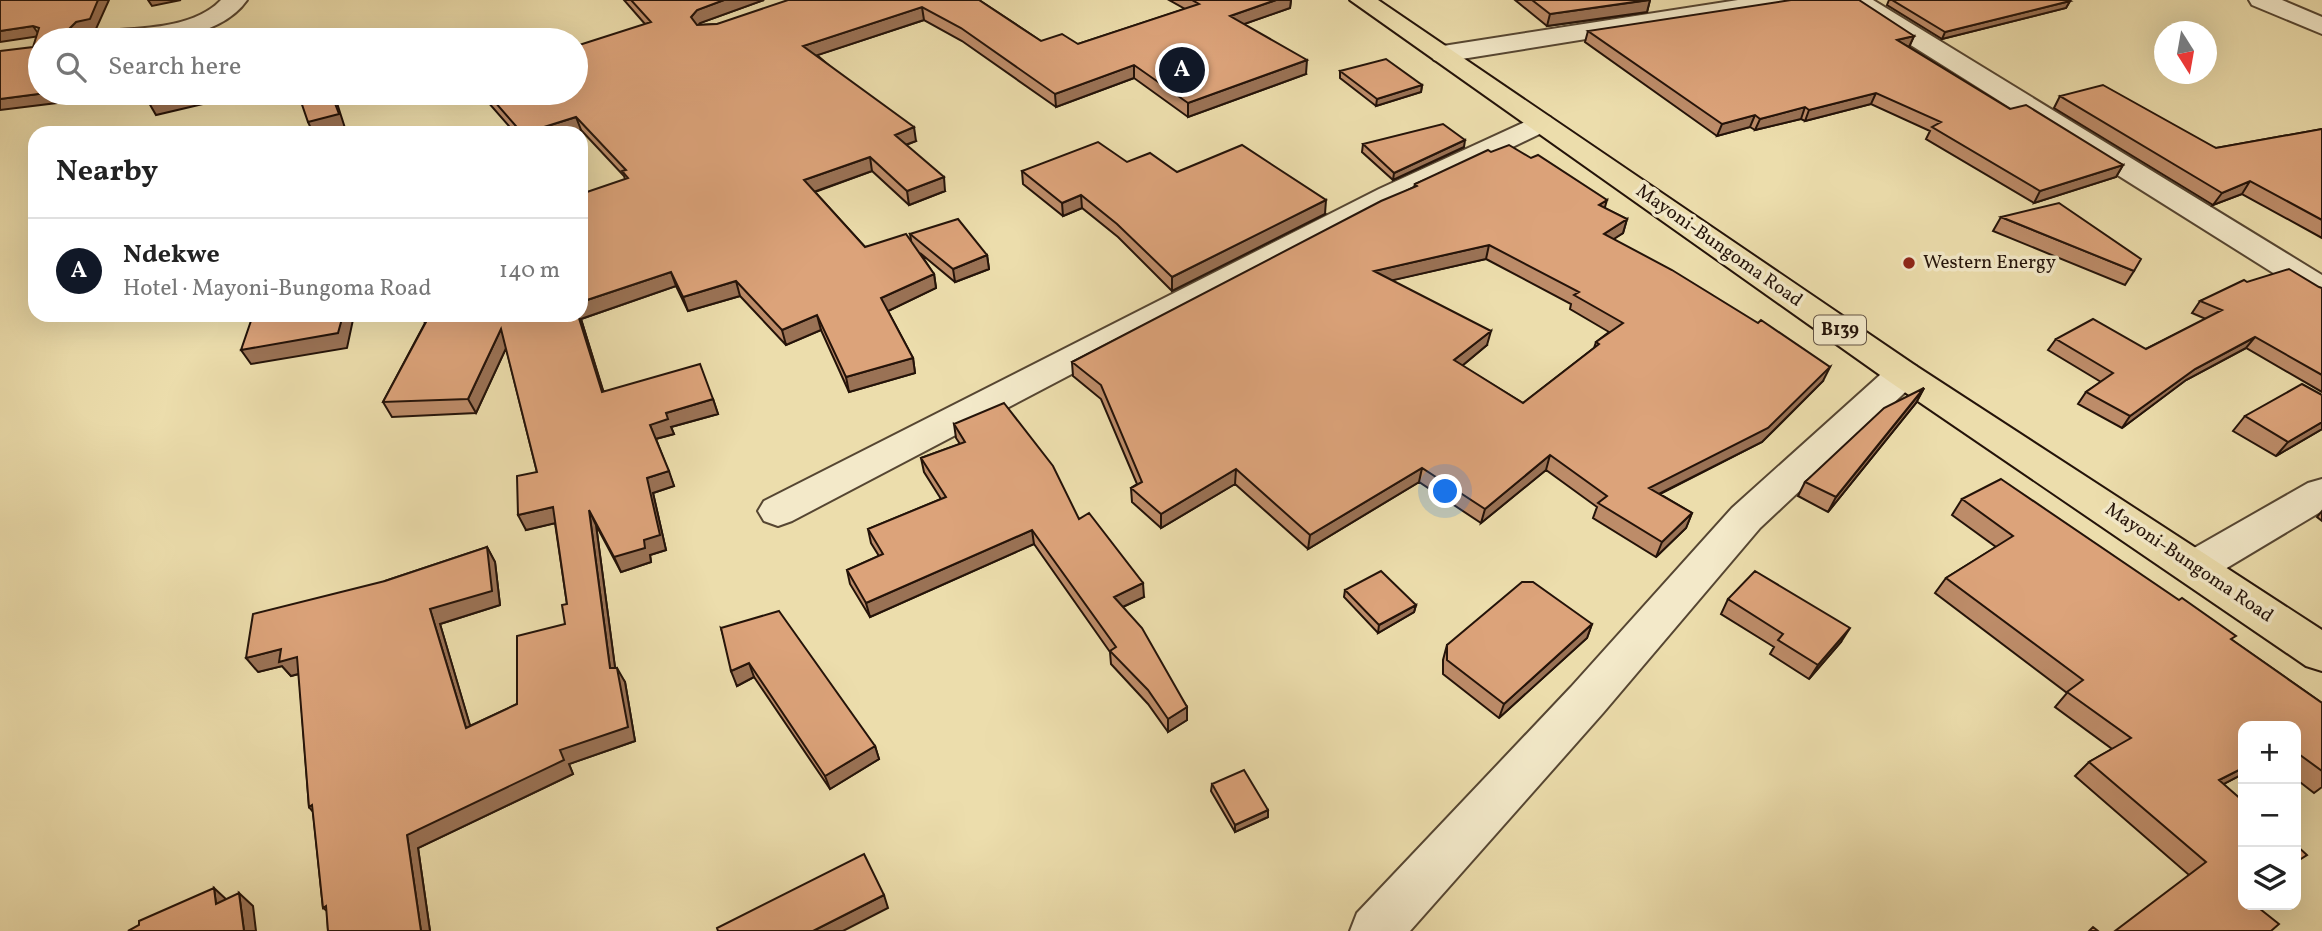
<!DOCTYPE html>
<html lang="en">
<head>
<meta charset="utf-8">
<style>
  body { margin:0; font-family:Vollkorn,serif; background:#f2f2f2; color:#222 }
  .controls { position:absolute; right:21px; bottom:21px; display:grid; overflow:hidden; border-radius:14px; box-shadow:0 7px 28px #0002 }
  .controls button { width:63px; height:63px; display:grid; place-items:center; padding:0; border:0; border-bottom:2px solid #e0e0e0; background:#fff; color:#222; font:35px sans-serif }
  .compass { position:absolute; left:2154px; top:21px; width:63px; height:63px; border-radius:50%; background:#fff; box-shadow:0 7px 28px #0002; rotate:169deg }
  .you { position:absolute; left:1446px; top:492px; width:24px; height:24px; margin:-18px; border:5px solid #fff; border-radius:50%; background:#1a73e8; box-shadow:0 0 0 10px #1a73e833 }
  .badge { display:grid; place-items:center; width:46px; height:46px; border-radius:50%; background:#111827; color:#fff; font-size:23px; font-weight:700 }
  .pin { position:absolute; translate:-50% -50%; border:4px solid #fff; box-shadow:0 2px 7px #0006 }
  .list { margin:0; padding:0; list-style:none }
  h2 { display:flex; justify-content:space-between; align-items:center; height:91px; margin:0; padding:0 28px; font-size:30px }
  h2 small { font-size:23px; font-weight:400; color:#767676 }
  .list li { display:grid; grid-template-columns:46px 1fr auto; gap:21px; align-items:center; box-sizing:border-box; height:105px; padding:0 28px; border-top:2px solid #e0e0e0 }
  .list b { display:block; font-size:26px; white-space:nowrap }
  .list p { margin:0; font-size:23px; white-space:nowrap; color:#767676 }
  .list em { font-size:23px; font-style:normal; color:#767676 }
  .icon { flex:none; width:38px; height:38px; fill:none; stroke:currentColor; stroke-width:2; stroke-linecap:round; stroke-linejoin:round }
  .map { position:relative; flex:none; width:2322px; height:931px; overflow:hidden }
  .search { position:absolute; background:#fff; box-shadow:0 7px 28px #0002; left:28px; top:28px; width:560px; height:77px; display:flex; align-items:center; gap:18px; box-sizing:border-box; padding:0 24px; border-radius:38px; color:#767676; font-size:26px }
  .panel { position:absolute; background:#fff; box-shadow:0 7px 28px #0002; left:28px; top:126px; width:560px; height:196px; border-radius:21px }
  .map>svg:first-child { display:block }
</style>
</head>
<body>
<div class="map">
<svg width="2322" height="931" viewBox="0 0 2322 931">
  <rect width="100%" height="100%" fill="#ecddac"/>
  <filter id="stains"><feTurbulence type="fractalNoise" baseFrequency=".00286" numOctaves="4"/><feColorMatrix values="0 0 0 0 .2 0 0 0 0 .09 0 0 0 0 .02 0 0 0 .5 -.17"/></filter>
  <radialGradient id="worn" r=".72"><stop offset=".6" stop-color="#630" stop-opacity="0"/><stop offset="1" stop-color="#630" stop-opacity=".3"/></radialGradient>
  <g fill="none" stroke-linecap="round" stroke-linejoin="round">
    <defs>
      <path id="minor" d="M221 0H247C215 46 129 42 79 40L83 35 92 32C132 28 192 31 221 0Z
        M1738 0H1797L1794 5 1785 7 1443 62 1434 60 1430 54 1434 48 1443 46Z
        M1844 0H1873L2322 275V299L2310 296 1847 5Z
        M2249 0H2282L2322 17V34L2252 5Z
        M1540 115 1550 117 1554 123 1550 129 1401 201 792 521 778 526 764 521 758 511 764 501 1379 189Z
        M1903 362 1916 366 1921 374 1916 382 1760 528 1603 713 1410 931H1350L1357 913 1571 687 1732 508 1890 366Z
        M2322 479V511L2210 578 2195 583 2180 578 2174 567 2180 556 2308 483Z"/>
      <path id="major" d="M1350 0H1378L1916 366 2322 630V671L2306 666 1890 382Z"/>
    </defs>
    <!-- minor casing -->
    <use href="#minor" stroke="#564632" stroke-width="4"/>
    <!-- major casing -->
    <use href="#major" stroke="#241309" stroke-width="4"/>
    <!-- minor -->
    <use href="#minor" fill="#f3e9c9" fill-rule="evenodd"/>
    <!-- major -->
    <use href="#major" fill="#ecddac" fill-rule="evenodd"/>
  </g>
  <!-- wall -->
  <path fill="#bd8c69" stroke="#241309" stroke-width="2" fill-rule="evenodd" d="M624 0H764L700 23 699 25 717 24 979 0 1041 41 1078 44 1185 9 1169 0H1291L1290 8 1244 24 1306 74 1188 117 1134 78 1056 107 962 41 924 20 817 55 916 141 906 145 945 191 909 205 872 171 815 192 865 247 911 240 910 234 987 255 989 269 955 282 920 253 934 274 936 288 888 311 913 358 915 373 849 392 821 330 786 345 740 296 688 311 676 286 581 319 603 391 713 399 718 414 671 427 674 434 656 439 674 486 653 493 666 550 650 555 651 562 621 572 596 525 615 668 625 682 635 741 569 764 573 774 418 848 430 931H328L327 911 323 908 313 812 309 807 299 674 291 676 282 666 258 672 385 581 487 547 495 562 500 605 440 624 470 726 517 704 565 624 567 604 555 523 526 530 537 472 506 348 476 413 392 417 383 402 425 323 421 315H581L625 179 624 176 581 130 572 133H515L480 93H576L645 24Z
    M1515 0H1650L1647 12 1547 26Z
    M1889 0H2067L2070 1 2066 8 1942 39 1887 5Z
    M1588 31 1914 36 1909 47 2010 109 2123 165 2116 177 2034 203 1926 139 1930 131 1871 104 1805 121 1801 119 1755 130 1750 127 1717 136 1585 42Z
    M1340 71 1422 85 1421 92 1376 106 1340 78Z
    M2060 96 2216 148 2322 129V238L2242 194 2213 205 2054 108Z
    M1363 144 1464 147 1393 180 1362 152Z
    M1491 152 1627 219 1623 233 1613 239 1823 381 1762 442 1660 494 1692 513 1686 528 1656 557 1593 518 1597 507 1546 470 1481 523 1419 482 1308 549 1235 484 1161 528 1132 502 1131 488 1137 484 1101 399 1073 376 1072 362 1414 187 1415 184ZM1486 259 1571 304 1570 309 1609 332 1596 342 1594 348 1523 403 1462 366 1487 345 1392 280Z
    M1127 162 1177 172 1325 214 1172 291 1118 237 1082 208 1063 216 1023 184 1022 171Z
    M2001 217 2134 271 2125 285 1993 231Z
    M2247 282 2322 288V392L2246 348 2186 380 2122 428 2078 404 2086 392 2101 382 2048 350 2056 339 2146 349 2206 319 2192 313 2200 301Z
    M1924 388 1916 403 1828 512 1798 496 1805 482Z
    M2245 416 2322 429 2276 456 2233 431Z
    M954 424 1079 519 1144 597 1123 607 1187 707V720L1168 732 1148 704 1111 664 1110 652 1034 544 870 617 850 584 847 570 879 556 871 543 868 529 941 499 924 472 921 458 960 444 956 438Z
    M1962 499 2232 640 2322 703V787L2314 793 2296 779V726H2243V774L2223 784 2243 905 2189 875 2075 776 2089 762 2112 749 2055 707 2067 693 1935 593 1946 578 1996 547 1952 515Z
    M2322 511V521L2317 517Z
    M1345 590 1416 605 1414 612 1378 633 1344 597Z
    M1728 599 1841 642 1809 679 1770 654 1774 647 1721 614Z
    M1592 624 1587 638 1499 718 1443 674V660L1447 645Z
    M721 628 875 746 879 759 830 789 754 677 737 686Z
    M1212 784 1268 810V817L1235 832 1211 791Z"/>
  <!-- shaded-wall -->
  <path fill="#9a7255" stroke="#241309" stroke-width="2" d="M98 0H109L96 29 82 33 78 40 70 28Z
    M148 0H181L152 6Z
    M724 0H764L700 23 694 30 691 17 697 10Z
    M1276 0H1291L1290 8 1230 29V16Z
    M1650 0 1647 12 1547 26 1550 14Z
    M2070 1 2066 8 1942 39 1945 32Z
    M922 7 924 20 806 59 803 46Z
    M33 26 40 36 0 42V31Z
    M84 33 88 40H80Z
    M1914 36 1909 47 1897 40Z
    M1307 60 1306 74 1188 117V103Z
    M1134 65V78L1056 107 1055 94Z
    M1422 85 1421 92 1376 106 1377 99Z
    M46 93H69L65 102 0 110V99Z
    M196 93H201L203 104 156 115 149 103Z
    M331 93H333L335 97 345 128 326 133H313L308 122Z
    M1876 93 1871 104 1805 121 1809 110Z
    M1805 107 1801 119 1755 130 1760 119Z
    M1755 115 1750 127 1717 136 1722 124Z
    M576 117 581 130 572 133H525Z
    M914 127 916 141 897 148 895 135Z
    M1465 140 1464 147 1393 180 1394 173Z
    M870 157 872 171 808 194 804 180Z
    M2123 165 2116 177 2034 203 2040 191Z
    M944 177 945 191 909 205 907 191Z
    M2250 181 2242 194 2213 205 2222 193Z
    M1081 195 1082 208 1063 216 1062 203Z
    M1326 200 1325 214 1172 291V277Z
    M1607 200 1603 214 1599 205Z
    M1627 219 1623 233 1600 248 1604 234Z
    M1489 245 1486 259 1372 285 1374 271Z
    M987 255 989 269 955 282 953 269Z
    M671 272 676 286 581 319 608 406 602 392 578 315H581V302Z
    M934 274 936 288 884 313 881 298Z
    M736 281 740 296 688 311 683 297Z
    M343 315H354L347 348 251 364 241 350Z
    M817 315 821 330 786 345 782 330Z
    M501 329 508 344 476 413 468 399Z
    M1491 331 1487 345 1451 375 1454 360Z
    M2255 337 2246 348 2186 380 2122 428 2130 416 2195 369Z
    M913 358 915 373 849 392 846 377Z
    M1830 367 1823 381 1762 442 1643 502 1649 488Z
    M1924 388 1916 403 1828 512 1836 497Z
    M713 399 718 414 671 427 674 434 655 439 650 425 666 413Z
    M2322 422V429L2276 456 2288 442Z
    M1550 455 1546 470 1481 523 1485 509Z
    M1422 468 1419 482 1308 549 1310 535Z
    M1236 469 1235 484 1161 528V514Z
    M669 471 674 486 653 493 666 550 650 555 651 562 621 572 614 557 644 540 647 478Z
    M553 507 560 522 526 530 518 515Z
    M589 510 596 525 617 682 610 668Z
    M1692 513 1686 528 1656 557 1662 542Z
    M1032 530 1034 544 870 617 866 603Z
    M487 547 495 562 500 605 440 624 475 742 466 728 430 609Z
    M1143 583 1144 597 1114 611V597Z
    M1416 605 1414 612 1378 633 1379 625Z
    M1592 624 1587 638 1499 718 1504 704Z
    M1850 628 1841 642 1809 679 1818 665Z
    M281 649 297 657 309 671 291 676 282 666 258 672 246 658Z
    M749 663 754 677 737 686 731 671Z
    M617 668 625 682 635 741 569 764 573 774 418 848 430 931H421L407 835 560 750Z
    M1187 707V720L1168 732V719Z
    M875 746 879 759 830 789 825 776Z
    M2243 768V774L2203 795 2219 780Z
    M1268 810V817L1235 832V825Z
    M214 888 228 901 216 904Z
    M239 893 253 906 256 931H244Z
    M884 895 888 908 843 931H813Z"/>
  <!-- building -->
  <path fill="#dca37a" stroke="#241309" stroke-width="2" fill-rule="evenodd" d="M0 0H98L90 19 76 22 70 28 72 32 84 33 80 40H40V93H46L0 99V51L33 47 39 28 33 26 0 31Z
    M631 0H724L697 10 691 17 697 25 717 24 788 0H979L1041 41 1062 34 1078 44 1199 4 1192 0H1276L1230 16 1307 60 1188 103 1134 65 1055 94 961 28 922 7 803 46 914 127 895 135 944 177 907 191 870 157 804 180 865 247 906 234 934 274 881 298 913 358 846 377 817 315 782 330 736 281 683 297 671 272 581 302V194L628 178 622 171 626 170 576 117 525 133H522L487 93H576V46L651 22Z
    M1532 0H1648L1550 14Z
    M1791 0H1859L1914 36 1897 40 2010 109 2026 105 2123 165 2040 191 1932 127 1941 122 1876 93 1809 110 1805 107 1760 119 1755 115 1722 124 1588 31Z
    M1892 0H2067L2070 1 1945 32Z
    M256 31 260 40H218Z
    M1386 59 1422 85 1377 99 1340 71Z
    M2103 85 2216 148 2322 129V220L2250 181 2222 193 2060 96Z
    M148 93H196L149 103Z
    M298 93H331L339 114 308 122Z
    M1443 124 1465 140 1394 173 1363 144Z
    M1098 142 1127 162 1150 153 1177 172 1242 145 1326 200 1172 277 1117 224 1081 195 1062 203 1022 171Z
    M1509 145 1531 158 1538 155 1607 200 1599 205 1627 219 1604 234 1672 270 1758 323 1761 320 1830 367 1768 428 1649 488 1692 513 1662 542 1598 503 1607 496 1550 455 1485 509 1422 468 1310 535 1236 469 1161 514 1131 488 1142 482 1101 385 1072 362 1381 201 1417 186 1415 184 1488 150 1491 152ZM1489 245 1579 292 1574 295 1623 323 1596 342 1599 344 1523 403 1454 360 1491 331 1374 271Z
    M2059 203 2141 259 2134 271 2001 217Z
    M958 219 987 255 953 269 910 234Z
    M2289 269 2319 287 2322 288V375L2255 337 2195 369 2130 416 2086 392 2113 373 2056 339 2093 319 2146 349 2222 310 2200 301 2244 280 2247 282Z
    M253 315H343L338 333 241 350Z
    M422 315H578L602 392 700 364 713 399 666 413 668 419 650 425 669 471 647 478 660 535 644 540 645 548 614 557 589 510 610 668H617L628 727 560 750 564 760 407 835 421 931H328L326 906 323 908 312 805 309 807 297 657 279 662 281 649 246 658 253 614 385 581 487 547 492 591 430 609 466 728 517 704V636L565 624 562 605 567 604 553 507 518 515 517 476 537 472 501 329 468 399 383 402 426 322Z
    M2302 384 2322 395V422L2288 442 2245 416Z
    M1924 388 1836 497 1805 482 1884 408Z
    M1004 403 1053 466 1079 519 1089 513 1143 583 1114 597 1142 628 1187 707 1168 719 1148 690 1110 651 1116 647 1032 530 866 603 847 570 883 554 868 529 946 497 921 458 965 442 954 424Z
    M2001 479 2179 600 2182 598 2236 636 2231 639 2322 703V771L2296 752V726H2243V768L2219 780 2243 801V905H2255L2279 924 2271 931H2115L2206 862 2089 762 2131 738 2067 692 2083 680 1946 578 2013 536 1962 499Z
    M1381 571 1416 605 1379 625 1345 590Z
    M1755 571 1850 628 1818 665 1778 640 1783 634 1728 599Z
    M1522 582H1533L1592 624 1504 704 1447 660V645Z
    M779 611 875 746 825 776 749 663 731 671 721 628Z
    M1244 770 1268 810 1235 825 1212 784Z
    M2296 845 2307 855 2296 862Z
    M864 854 884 895 813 931H718L717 928Z
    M214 888 216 904 239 893 244 931H128L139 925V921Z
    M2093 927 2098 931H2089Z"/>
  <!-- markers -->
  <circle fill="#8f2418" stroke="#f3e9c9" stroke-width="2.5" cx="1909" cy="263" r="7"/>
  <g text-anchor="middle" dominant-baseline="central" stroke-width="7" stroke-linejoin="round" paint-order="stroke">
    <!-- shield labels -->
    <rect fill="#f3e9c9" stroke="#625343" stroke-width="2" x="1814" y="315.5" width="52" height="29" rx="5"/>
    <g font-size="18" font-weight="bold" fill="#241309">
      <text x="1840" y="330">B139</text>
    </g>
    <!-- street labels -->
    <g font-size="19" fill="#241309" stroke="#f3e9c9">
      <text transform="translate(1719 246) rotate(35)">Mayoni-Bungoma Road</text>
      <text transform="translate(2189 563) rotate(34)">Mayoni-Bungoma Road</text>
    </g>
    <!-- poi labels -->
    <g font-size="19" fill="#241309" stroke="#f3e9c9" text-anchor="start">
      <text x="1923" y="263">Western Energy</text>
    </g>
  </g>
  <rect width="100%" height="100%" filter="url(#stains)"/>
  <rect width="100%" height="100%" fill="url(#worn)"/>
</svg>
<div class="controls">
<button>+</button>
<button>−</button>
<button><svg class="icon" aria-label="layers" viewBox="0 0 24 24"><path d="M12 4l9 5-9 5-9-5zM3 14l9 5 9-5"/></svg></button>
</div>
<svg class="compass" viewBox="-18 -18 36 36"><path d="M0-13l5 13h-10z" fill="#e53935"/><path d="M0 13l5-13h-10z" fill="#767676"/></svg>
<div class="you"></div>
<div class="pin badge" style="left:1182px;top:70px">A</div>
<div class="search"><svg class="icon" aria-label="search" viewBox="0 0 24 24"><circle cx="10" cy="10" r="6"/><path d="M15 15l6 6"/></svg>Search here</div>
<section class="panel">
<h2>Nearby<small></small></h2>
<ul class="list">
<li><span class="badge">A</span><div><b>Ndekwe</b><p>Hotel · Mayoni-Bungoma Road</p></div><em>140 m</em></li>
</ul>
</section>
</div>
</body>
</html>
